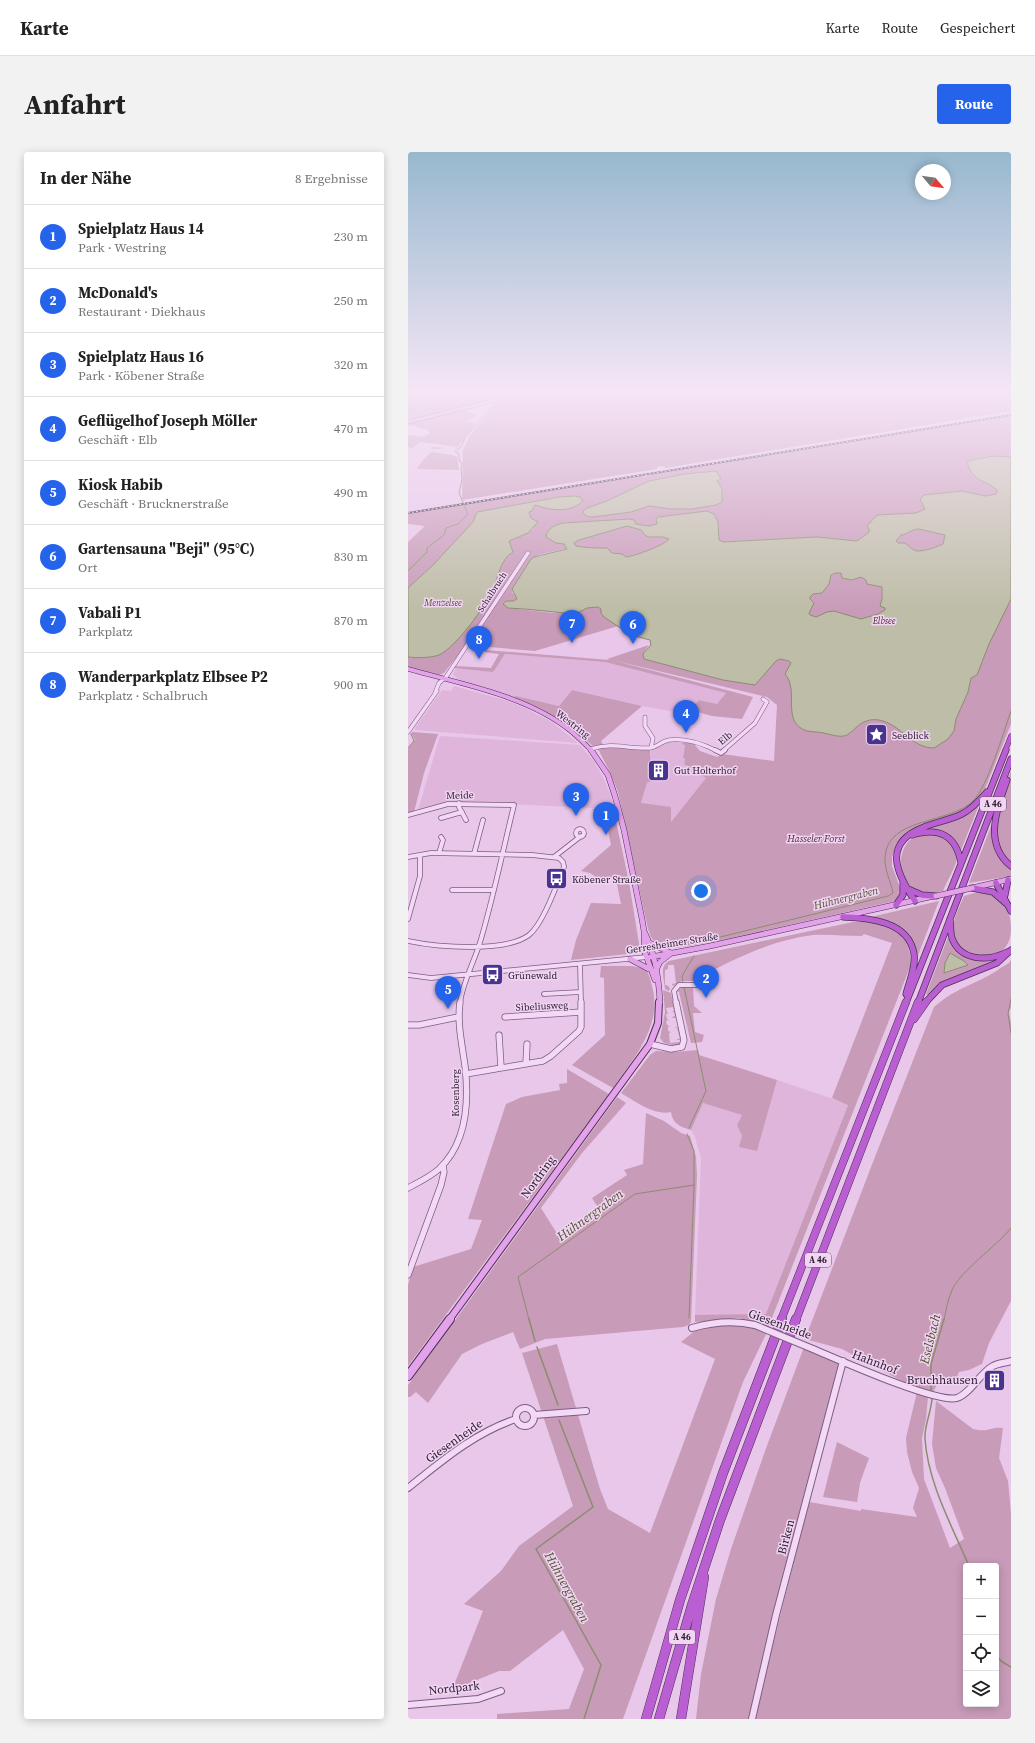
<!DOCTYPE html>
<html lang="de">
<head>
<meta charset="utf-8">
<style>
  body { margin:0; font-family:"Source Serif 4",serif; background:#f2f2f2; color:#222 }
  .controls { position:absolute; right:12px; bottom:12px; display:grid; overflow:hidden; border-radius:4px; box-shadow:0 2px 10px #0003 }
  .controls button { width:36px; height:36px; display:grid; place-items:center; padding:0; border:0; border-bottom:1px solid #e0e0e0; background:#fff; color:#222; font:20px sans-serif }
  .compass { position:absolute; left:507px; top:12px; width:36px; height:36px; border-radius:50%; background:#fff; box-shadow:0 2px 10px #0003; rotate:119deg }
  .you { position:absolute; left:293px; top:739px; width:14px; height:14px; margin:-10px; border:3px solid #fff; border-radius:50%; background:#1a73e8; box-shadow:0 0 0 6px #1a73e833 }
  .badge { display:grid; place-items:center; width:26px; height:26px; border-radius:50%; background:#2563eb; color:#fff; font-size:13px; font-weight:700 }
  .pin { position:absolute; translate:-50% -33px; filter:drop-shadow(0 1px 2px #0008) }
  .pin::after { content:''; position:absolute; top:21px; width:14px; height:12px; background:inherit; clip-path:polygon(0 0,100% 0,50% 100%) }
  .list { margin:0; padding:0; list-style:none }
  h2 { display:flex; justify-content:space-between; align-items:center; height:52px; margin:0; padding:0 16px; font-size:17px }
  h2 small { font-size:13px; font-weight:400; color:#767676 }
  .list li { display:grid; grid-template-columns:26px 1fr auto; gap:12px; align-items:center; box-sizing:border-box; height:64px; padding:0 16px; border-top:1px solid #e0e0e0 }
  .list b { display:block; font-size:15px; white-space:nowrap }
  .list p { margin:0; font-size:13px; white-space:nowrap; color:#767676 }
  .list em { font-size:13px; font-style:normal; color:#767676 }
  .icon { flex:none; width:22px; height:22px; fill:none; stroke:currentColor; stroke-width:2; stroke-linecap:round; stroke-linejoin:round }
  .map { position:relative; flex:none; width:603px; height:1567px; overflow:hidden; border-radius:4px }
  header { display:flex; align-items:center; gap:24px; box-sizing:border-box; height:56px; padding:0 20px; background:#fff; border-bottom:1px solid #e0e0e0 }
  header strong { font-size:19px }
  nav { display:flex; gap:22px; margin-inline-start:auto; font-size:14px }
  .intro { display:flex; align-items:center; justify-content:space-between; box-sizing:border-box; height:96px; padding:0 24px }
  h1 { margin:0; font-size:28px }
  .button { padding:10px 18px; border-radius:4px; background:#2563eb; color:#fff; font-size:14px; font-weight:700 }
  main { display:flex; gap:24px; padding:0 24px }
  aside { flex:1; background:#fff; border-radius:4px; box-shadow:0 2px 10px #0003 }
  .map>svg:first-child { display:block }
</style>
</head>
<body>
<header>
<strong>Karte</strong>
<nav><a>Karte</a><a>Route</a><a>Gespeichert</a></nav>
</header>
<div class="intro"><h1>Anfahrt</h1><a class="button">Route</a></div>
<main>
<aside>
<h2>In der Nähe<small>8 Ergebnisse</small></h2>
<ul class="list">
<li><span class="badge">1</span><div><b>Spielplatz Haus 14</b><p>Park · Westring</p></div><em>230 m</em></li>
<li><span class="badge">2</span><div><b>McDonald's</b><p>Restaurant · Diekhaus</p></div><em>250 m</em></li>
<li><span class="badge">3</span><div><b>Spielplatz Haus 16</b><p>Park · Köbener Straße</p></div><em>320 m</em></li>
<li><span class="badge">4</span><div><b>Geflügelhof Joseph Möller</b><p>Geschäft · Elb</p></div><em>470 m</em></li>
<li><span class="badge">5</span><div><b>Kiosk Habib</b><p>Geschäft · Brucknerstraße</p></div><em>490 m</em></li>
<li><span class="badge">6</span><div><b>Gartensauna &quot;Beji&quot; (95°C)</b><p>Ort</p></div><em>830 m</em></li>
<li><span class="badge">7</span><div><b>Vabali P1</b><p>Parkplatz</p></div><em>870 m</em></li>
<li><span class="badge">8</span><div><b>Wanderparkplatz Elbsee P2</b><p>Parkplatz · Schalbruch</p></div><em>900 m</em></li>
</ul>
</aside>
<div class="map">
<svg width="603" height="1567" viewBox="0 0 603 1567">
  <rect width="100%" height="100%" fill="#e8c7ea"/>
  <!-- farmland -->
  <path fill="#dfb5dc" d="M97 502 197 510 318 541 309 552 291 548 279 562 234 554 164 538 151 554 108 544 105 546 82 537 53 529 45 523 48 516 84 520 86 519Z
    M46 534 97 548 115 555 144 570 170 591 7 578V576L34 538 43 539Z
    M32 584 172 593 185 608 195 625 202 641 206 657 100 652 31 653 10 658Z
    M261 589 274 591V592H277L275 606 277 607 276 612 299 625 263 670 233 652 239 631 244 628 243 599Z
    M369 928 440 952 358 1163H287L293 1006 287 985 283 978 295 951 322 959 334 963 329 973 334 984 349 999Z"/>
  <!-- green -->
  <path fill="#c89bb8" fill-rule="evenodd" d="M0 240H113L7 267 0 266Z
    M125 240H603V259L257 316 256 314 249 315V317L54 348 55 298 61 285 88 250Z
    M57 257 69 264 57 269 67 272 50 295 12 290 5 296 0 295V283L16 285 22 281 18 277 0 273V272Z
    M603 263V572L577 637 564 653 550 661 506 677 491 689 484 705V714L494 741 490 748 487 749 314 788 267 796H257L248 792 243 785 240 777 210 640 202 620 190 597 196 595 242 598 244 628 239 631 233 651 263 655V670L298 626 276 612 277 607 275 606 277 593 274 592V591H285L292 599 309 605 314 602 366 609 369 553 359 545 204 508 345 545 334 567 304 564 282 558 291 548 309 552 318 541 197 510 97 502 86 519 84 520 46 516 47 514 83 516 91 502 76 500 77 498 202 508 199 507 241 493 235 502 236 507 315 528 221 409 160 396 130 403 104 440 109 446 105 449H100L95 451 101 456 145 461 156 460 164 462 179 456 190 455 193 457 194 463 210 474 127 499 58 493 36 521 31 523 0 516V505C9 506 22 506 31 503 48 495 77 455 85 437 90 425 93 406 105 400L101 389 125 377 128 368 123 366 121 360 127 352 156 357 174 351 167 344 151 345 69 360C67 376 14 423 0 436V390L17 374 0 372V361L234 324 237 325 245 322Z
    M23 300 49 304 51 318 9 317 14 309Z
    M164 538 234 554 193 589 195 593 185 594 167 579 143 564 105 546 108 544 151 554Z
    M5 580 30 582 16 621 6 660 0 662V597L7 588 3 581Z
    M603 619V713L594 706 588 680 598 632Z
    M569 653H571L553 698 539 685 504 680Z
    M183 657 206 660 221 730 232 798 229 801 163 808 168 788 183 751 213 752 208 727 188 725 182 721 173 719 203 693 197 664Z
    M587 664C583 687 581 703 603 716V724L561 731Z
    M509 683C514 683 520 682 525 683 536 684 552 695 549 707 546 718 539 729 535 739 528 740 520 743 513 741 488 732 486 694 509 683Z
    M570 740C583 740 591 745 598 756 602 763 603 769 603 777 603 816 550 810 545 782 543 770 552 754 556 744Z
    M531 749 507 811 499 784 463 765Z
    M445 770C453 770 463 769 471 771 493 776 505 793 502 815L360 1176 331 1166 287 1170V1163L358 1162 440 953 424 946 484 791 456 782 454 784C438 784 421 782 405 783 362 788 322 809 284 829H274L265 834 264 832 268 831 266 813H260V817L257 818V833H259L262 836 261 839 257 837C256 827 251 814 261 809Z
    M540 785 563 805 596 803 579 814 541 827 520 843 518 842Z
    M603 808V855L601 860 603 871V1149L581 1191 574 1212 561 1218 551 1220 549 1225 532 1227 524 1242 490 1227 434 1197 397 1187 465 1010 526 855C542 841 555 836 574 827 583 823 592 816 601 811Z
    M193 814H224L234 816 235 815C241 820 242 826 244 834 255 873 226 906 205 936L164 913 197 883 196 826 192 825Z
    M274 835H285L286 854 294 861H285L287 880 296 883 294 890 283 891 271 840 269 839Z
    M255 838 263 841 269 869 268 866H265L264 865 267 864 266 860H263L266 859 265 855 258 856 260 862H258L259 867 261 868 258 869 259 873 262 874 260 875V879L263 880 261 881 262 891 272 890V888H268L272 886 269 876H266L270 875 273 890 269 894 256 891 252 886 257 860Z
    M290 898 291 903 369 928 349 999 331 995 334 984 329 973 334 963 295 951 283 978C272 975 264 971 263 960 246 964 227 949 213 941L242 903 248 899 268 900Z
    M159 917 201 942 0 1214V1133L5 1115 63 1097 74 1068 60 1067 98 952 114 945 152 938 151 932 159 931Z
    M209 945 218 951 174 1001 133 1056 153 1088 191 1057 184 1046 219 1023 216 1018 235 1012 238 961 256 969 273 981 282 984 288 1005 289 1023 283 1170 281 1173 275 1175 137 1187 112 1197 105 1180 74 1192 54 1202 20 1251 8 1240 2 1245H0V1233Z
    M314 1172 341 1173 359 1180 335 1230 215 1567H89V1562L161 1557 176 1517 155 1478 102 1519H91L44 1538 75 1459 56 1452 93 1419 111 1394 165 1354 114 1201 149 1192 192 1337 200 1357 242 1381 307 1207 273 1190 289 1177Z
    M396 1195 429 1209 432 1215 342 1567H288L293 1522 308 1447 323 1397 357 1299Z
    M509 1240 520 1244 518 1267 514 1286 516 1327 542 1396 556 1387 537 1336 528 1316 524 1292 528 1249 565 1277C580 1281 584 1274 595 1276L591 1306 600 1329 603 1362V1567H346L401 1350 453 1359V1357L509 1365 505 1356 511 1336 504 1320 499 1300 498 1286ZM558 1414H588V1552H558Z
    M429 1290 461 1306 452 1331 449 1350 415 1345Z"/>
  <!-- water -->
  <path fill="#bebda7" stroke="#8c8c6f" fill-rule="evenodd" d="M585 304 603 305V447L581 492 569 523 563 526 560 540 548 567 546 579 540 587 526 596C503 596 493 572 471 568 451 565 446 582 436 584 430 585 425 583 420 582 413 580 406 580 399 579 372 570 392 539 377 522L383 511 381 509 372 507 368 509 347 533 315 528 236 507 235 502 243 493 242 488 223 483 196 465 193 461V457L190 455 179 456 167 462C145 460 123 457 100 456L95 452 98 449H105L109 447 104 437 123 407 126 405 159 397 156 392 148 391 138 385C139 376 147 373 155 371L221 367 226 368 228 372 241 374 249 372 248 367 250 365 299 359 306 362 310 370 311 388 315 390 409 385 449 389 461 380V377L459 374 469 363 508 361 517 357 512 347 516 343 554 339 577 344 588 342 589 338C575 326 567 332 559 311L563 308ZM219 374 233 378 238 384 242 385H255L261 387C257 393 227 404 218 405L214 402 204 401 199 396C188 396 179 396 168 394L166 391 171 388ZM511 377 537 383 535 392C529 395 518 399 510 399 505 399 501 394 497 391H490L488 389 493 383C499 383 503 377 511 377ZM427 421H433L434 426 444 428 453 425 458 428 459 432 474 435V447L472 454 477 456V458L470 462 453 467 426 459 419 460 408 465 402 463 401 461 406 451 402 447V445L405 442 414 441 421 432 423 423Z
    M308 319 313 327 309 329 314 337V350L308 353 284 357H263L241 354 223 360 185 365C180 365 176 364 175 359L179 356 199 349 241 329 277 322Z
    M167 344 172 345 175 349C161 362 142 358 127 353L124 359 121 360 123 366 130 370 120 381 101 389 105 400C93 406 90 425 85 437 77 455 48 495 31 503 22 506 9 506 0 505V436L25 413 65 370 69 360 151 345Z
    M542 801 556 809 560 813 536 821 537 811Z"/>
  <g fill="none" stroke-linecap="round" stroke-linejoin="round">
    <!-- stream-far1 -->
    <path stroke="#8c8c6f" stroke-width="1" d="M120 241 125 240
      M0 258 36 257 71 250
      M24 296H33
      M0 419 19 400V396L36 383 38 376 50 372 60 362 51 341 54 328 53 315 55 312 52 310 50 301 47 299 53 295 57 286 87 250
      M0 596 6 589 3 582
      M296 789 480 744 485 741C483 729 476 718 477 705 479 665 542 672 565 649 580 634 595 581 603 559
      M275 830 274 824 286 804
      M276 835 298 939 281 976
      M603 847 600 862 603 881
      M281 1166 286 1033
      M121 1168 110 1125 227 1042 286 1033V999L279 982
      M536 1168C538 1158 540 1147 544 1138 553 1118 588 1095 603 1076"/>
    <!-- stream -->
    <path stroke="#8c8c6f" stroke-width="1.5" d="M121 1167 127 1189
      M129 1195 150 1253
      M523 1240V1212L536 1167
      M524 1245C524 1259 516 1273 517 1287 520 1331 544 1374 561 1414
      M151 1268 185 1355 128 1397 193 1513 176 1567
      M588 1503 593 1509 603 1515"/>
    <defs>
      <path id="minor-far3" d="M27 541 31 531 38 525 120 401
        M237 565V574L245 586 243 596
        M0 580 29 539
        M183 597C205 590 220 597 241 596 248 596 254 589 261 588 277 586 295 592 309 599
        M315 599 347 571 359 550 355 547"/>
      <path id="minor-far2" d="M307 598 313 601 317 598
        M51 651V655L58 668
        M0 663 40 652 106 653C95 698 86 743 73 787 67 809 55 828 52 851
        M33 666 54 660
        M168 681a4 4 0 1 1 8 0a4 4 0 1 1-8 0Z
        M31 701 35 688 33 685
        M66 702 75 668
        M0 705 23 701 124 703 151 706 155 710 156 715C149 732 135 772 121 783 97 801 28 795 0 789
        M146 705 173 684
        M44 738H86
        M0 767 12 724V703
        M172 812 173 851
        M0 823 23 826 239 805
        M136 842 172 840
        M268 851 266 839 271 833H288"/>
      <path id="minor-far1" d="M97 865 173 860
        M0 873H11L50 865
        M91 883 93 915
        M242 892 263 897 274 895 276 888 268 850
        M118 911 119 892
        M58 922 135 909 143 904 171 879 173 875V850
        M0 1036C11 1030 22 1025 31 1017 59 991 61 948 57 914 54 892 49 871 52 850
        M0 1123 33 1033 36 1020 35 1014"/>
      <path id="minor" d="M284 1176C305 1170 325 1168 347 1173
        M405 1197C429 1207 529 1252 549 1246 562 1242 572 1221 585 1214 590 1211 597 1211 603 1209
        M108 1265a9 9 0 1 1 18 0a9 9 0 1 1-18 0Z
        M126 1263 178 1259
        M0 1336C34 1309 66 1281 108 1267
        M0 1553 70 1547 93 1539
        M344 1567 368 1463 435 1209"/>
      <path id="major-far4" d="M0 270 120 240"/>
      <path id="major-far3" d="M0 517C53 532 121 544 164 580 171 586 178 593 184 599"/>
      <path id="major-far2" d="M183 598 200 623 207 644 216 678 234 767 236 779V798L247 828
        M564 736 603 727
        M236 779C247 801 251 827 252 851
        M242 791 263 801
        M243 805 302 794 526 744
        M222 807 241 817
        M248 818 252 810 262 802"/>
      <path id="major-far1" d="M41 1168 242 892 250 871 251 850"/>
      <path id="major" d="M0 1224 42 1167"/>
      <path id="highway-far3" d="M597 599 603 584"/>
      <path id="highway-far2" d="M599 628C589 656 575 692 603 714
        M504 683C531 675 548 683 553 711
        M588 731 603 759
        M564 736 585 740 600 753
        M500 737 514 743 528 744
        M597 743 600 728
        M507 749C488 721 474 691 516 675 528 670 542 668 554 662 564 657 572 648 579 640
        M488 753 495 743V731
        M435 765C461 766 501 769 506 802 508 815 501 830 498 842
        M542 767C543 773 542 780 544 786 552 809 580 810 599 800
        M498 851 598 598
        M510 851 603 607
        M517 851 534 833 589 811 603 798"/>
      <path id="highway-far1" d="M506 867 518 850
        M373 1168 498 850
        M388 1168 510 850"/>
      <path id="highway" d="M238 1567 272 1448 315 1321 374 1167
        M251 1567 284 1453 312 1368 388 1167
        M273 1567 296 1425"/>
    </defs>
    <!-- minor-far3 casing -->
    <use href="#minor-far3" stroke="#7b5e84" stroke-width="4.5"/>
    <!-- minor-far2 casing -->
    <use href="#minor-far2" stroke="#7b5e84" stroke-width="5.5"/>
    <!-- minor-far1 casing -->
    <use href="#minor-far1" stroke="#7b5e84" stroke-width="7"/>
    <!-- minor casing -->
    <use href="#minor" stroke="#7b5e84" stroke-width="8"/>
    <!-- major-far4 casing -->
    <use href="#major-far4" stroke="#493152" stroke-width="4.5"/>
    <!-- major-far3 casing -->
    <use href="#major-far3" stroke="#493152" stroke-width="5"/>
    <!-- major-far2 casing -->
    <use href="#major-far2" stroke="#493152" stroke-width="6"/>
    <!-- major-far1 casing -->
    <use href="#major-far1" stroke="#493152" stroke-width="8"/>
    <!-- major casing -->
    <use href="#major" stroke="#493152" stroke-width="10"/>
    <!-- highway-far3 casing -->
    <use href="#highway-far3" stroke="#493152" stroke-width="5.5"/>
    <!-- highway-far2 casing -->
    <use href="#highway-far2" stroke="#493152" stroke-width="7"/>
    <!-- highway-far1 casing -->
    <use href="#highway-far1" stroke="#493152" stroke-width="8"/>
    <!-- highway casing -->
    <use href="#highway" stroke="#493152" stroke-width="10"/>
    <!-- minor-far3 -->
    <use href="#minor-far3" stroke="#f4d9f6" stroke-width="3.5"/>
    <!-- minor-far2 -->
    <use href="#minor-far2" stroke="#f4d9f6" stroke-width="4"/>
    <!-- minor-far1 -->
    <use href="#minor-far1" stroke="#f4d9f6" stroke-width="5.5"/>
    <!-- minor -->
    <use href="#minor" stroke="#f4d9f6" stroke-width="6"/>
    <!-- major-far4 -->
    <use href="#major-far4" stroke="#e4a2ea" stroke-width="3.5"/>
    <!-- major-far3 -->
    <use href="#major-far3" stroke="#e4a2ea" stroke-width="4"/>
    <!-- major-far2 -->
    <use href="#major-far2" stroke="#e4a2ea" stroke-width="5"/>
    <!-- major-far1 -->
    <use href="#major-far1" stroke="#e4a2ea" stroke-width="6"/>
    <!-- major -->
    <use href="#major" stroke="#e4a2ea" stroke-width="8"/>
    <!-- highway-far3 -->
    <use href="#highway-far3" stroke="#ba5fd2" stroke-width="4.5"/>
    <!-- highway-far2 -->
    <use href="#highway-far2" stroke="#ba5fd2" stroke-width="5.5"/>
    <!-- highway-far1 -->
    <use href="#highway-far1" stroke="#ba5fd2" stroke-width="7"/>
    <!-- highway -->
    <use href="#highway" stroke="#ba5fd2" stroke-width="9"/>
    <defs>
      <path id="rail" d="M0 361 603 263"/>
    </defs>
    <!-- rail casing -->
    <use href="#rail" stroke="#302036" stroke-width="2"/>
    <!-- rail -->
    <use href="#rail" stroke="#f1d5f2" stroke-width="1" stroke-dasharray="2" stroke-linecap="butt"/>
    <defs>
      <path id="minor-bridge" d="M347 1173 405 1197"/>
      <path id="major-bridge" d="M528 744 564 736"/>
    </defs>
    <!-- minor-bridge casing -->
    <use href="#minor-bridge" stroke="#7b5e84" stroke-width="8" stroke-linecap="butt"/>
    <!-- major-bridge casing -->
    <use href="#major-bridge" stroke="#493152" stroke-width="6" stroke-linecap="butt"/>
    <!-- minor-bridge -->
    <use href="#minor-bridge" stroke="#f4d9f6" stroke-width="6"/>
    <!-- major-bridge -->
    <use href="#major-bridge" stroke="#e4a2ea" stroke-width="5"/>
  </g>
  <!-- sky -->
  <linearGradient id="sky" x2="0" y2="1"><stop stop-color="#97b8ce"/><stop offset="0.52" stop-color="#f5e6f6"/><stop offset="1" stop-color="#f5e6f6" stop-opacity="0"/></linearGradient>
  <rect width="603" height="459" fill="url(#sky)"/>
  <!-- icons -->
  <defs>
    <symbol id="sight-square" viewBox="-11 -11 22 22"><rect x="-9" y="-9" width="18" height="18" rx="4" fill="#48338e" stroke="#f1d5f2"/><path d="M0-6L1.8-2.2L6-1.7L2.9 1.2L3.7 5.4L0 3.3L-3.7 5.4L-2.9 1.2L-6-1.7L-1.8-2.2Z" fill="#fff"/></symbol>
    <symbol id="building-square" viewBox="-11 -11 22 22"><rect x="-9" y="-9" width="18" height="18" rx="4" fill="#48338e" stroke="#f1d5f2"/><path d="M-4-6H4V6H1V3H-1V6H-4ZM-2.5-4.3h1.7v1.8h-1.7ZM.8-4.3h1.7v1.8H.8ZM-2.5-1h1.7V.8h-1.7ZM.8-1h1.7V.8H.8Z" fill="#fff"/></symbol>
    <symbol id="bus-square" viewBox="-11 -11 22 22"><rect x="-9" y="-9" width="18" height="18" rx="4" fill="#48338e" stroke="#f1d5f2"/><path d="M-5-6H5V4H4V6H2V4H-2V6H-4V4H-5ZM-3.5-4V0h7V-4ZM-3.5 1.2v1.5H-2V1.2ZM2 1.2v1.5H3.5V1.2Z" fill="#fff"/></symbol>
  </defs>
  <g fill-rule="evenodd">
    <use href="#sight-square" x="456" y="570" width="25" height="25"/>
    <use href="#building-square" x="238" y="606" width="25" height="25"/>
    <use href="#bus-square" x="136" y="714" width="25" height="25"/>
    <use href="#bus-square" x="72" y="810" width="25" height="25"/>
    <use href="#building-square" x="574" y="1216" width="25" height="25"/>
  </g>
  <g text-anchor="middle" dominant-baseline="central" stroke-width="3" stroke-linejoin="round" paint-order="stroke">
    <!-- far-street labels -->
    <g font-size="9" fill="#302036" stroke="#f1d5f2">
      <text transform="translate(84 440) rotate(-57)">Schalbruch</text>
    </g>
    <!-- far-water labels -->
    <g font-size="9" font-style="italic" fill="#4e5431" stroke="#f1d5f2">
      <text x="35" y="451">Menzelsee</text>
    </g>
    <!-- far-park labels -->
    <g font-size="9" font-style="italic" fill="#50293d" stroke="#f1d5f2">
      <text x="476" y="469">Elbsee</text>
    </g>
    <!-- shield labels -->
    <g fill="#f1d5f2" stroke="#6a566e" stroke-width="1">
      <rect x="572" y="645" width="26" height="14" rx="3"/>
      <rect x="397" y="1101" width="26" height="14" rx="3"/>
      <rect x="261" y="1478" width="26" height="14" rx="3"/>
    </g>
    <g font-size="9" font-weight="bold" fill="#302036">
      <text x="585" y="652">A 46</text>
      <text x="410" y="1108">A 46</text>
      <text x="274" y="1485">A 46</text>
    </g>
    <!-- street labels -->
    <g font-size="10" fill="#302036" stroke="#f1d5f2">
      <text transform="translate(165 572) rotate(37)">Westring</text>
      <text transform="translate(317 586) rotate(-40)">Elb</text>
      <text transform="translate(52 643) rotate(-2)">Meide</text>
      <text transform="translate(264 791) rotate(-9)">Gerresheimer Straße</text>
      <text transform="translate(134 854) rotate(-3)">Sibeliusweg</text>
      <text transform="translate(47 941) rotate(-90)">Kosenberg</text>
    </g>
    <!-- poi labels -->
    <g font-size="10" fill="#302036" stroke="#f1d5f2" text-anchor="start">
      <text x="484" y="583">Seeblick</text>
      <text x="266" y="618">Gut Holterhof</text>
      <text x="164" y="727">Köbener Straße</text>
      <text x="100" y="823">Grünewald</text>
    </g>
    <!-- park labels -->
    <g font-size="10" font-style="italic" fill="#50293d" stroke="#f1d5f2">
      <text x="408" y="686">Hasseler Forst</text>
    </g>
    <!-- water labels -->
    <g font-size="11" font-style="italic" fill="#4e5431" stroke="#f1d5f2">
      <text transform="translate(438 746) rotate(-14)">Hühnergraben</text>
    </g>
    <!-- near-street labels -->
    <g font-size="12" fill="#302036" stroke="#f1d5f2">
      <text transform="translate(130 1025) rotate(-54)">Nordring</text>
      <text transform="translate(372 1172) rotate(20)">Giesenheide</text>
      <text transform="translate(467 1210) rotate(21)">Hahnhof</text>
      <text transform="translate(46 1289) rotate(-35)">Giesenheide</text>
      <text transform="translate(378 1385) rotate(-75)">Birken</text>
      <text transform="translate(46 1536) rotate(-6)">Nordpark</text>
    </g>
    <!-- near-poi labels -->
    <g font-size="12" fill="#302036" stroke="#f1d5f2" text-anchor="end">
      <text x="570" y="1228">Bruchhausen</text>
    </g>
    <!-- near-water labels -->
    <g font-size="13" font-style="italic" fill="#4e5431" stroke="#f1d5f2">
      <text transform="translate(182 1063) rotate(-36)">Hühnergraben</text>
      <text transform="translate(522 1187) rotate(-76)">Eselsbach</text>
      <text transform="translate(159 1435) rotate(61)">Hühnergraben</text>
    </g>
  </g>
</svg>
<div class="controls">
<button>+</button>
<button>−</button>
<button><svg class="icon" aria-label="locate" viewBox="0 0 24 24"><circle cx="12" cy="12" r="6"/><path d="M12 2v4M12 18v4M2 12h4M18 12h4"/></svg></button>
<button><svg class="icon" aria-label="layers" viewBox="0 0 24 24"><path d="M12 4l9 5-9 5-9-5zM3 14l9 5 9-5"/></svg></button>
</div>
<svg class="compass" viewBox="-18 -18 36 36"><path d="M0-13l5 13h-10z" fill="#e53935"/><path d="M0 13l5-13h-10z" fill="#767676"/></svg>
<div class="you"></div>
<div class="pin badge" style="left:198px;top:683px">1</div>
<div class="pin badge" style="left:298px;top:846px">2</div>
<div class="pin badge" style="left:168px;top:664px">3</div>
<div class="pin badge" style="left:278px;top:581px">4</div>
<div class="pin badge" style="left:40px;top:857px">5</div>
<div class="pin badge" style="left:225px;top:492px">6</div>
<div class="pin badge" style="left:164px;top:491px">7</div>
<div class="pin badge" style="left:71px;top:507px">8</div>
</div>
</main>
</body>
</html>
